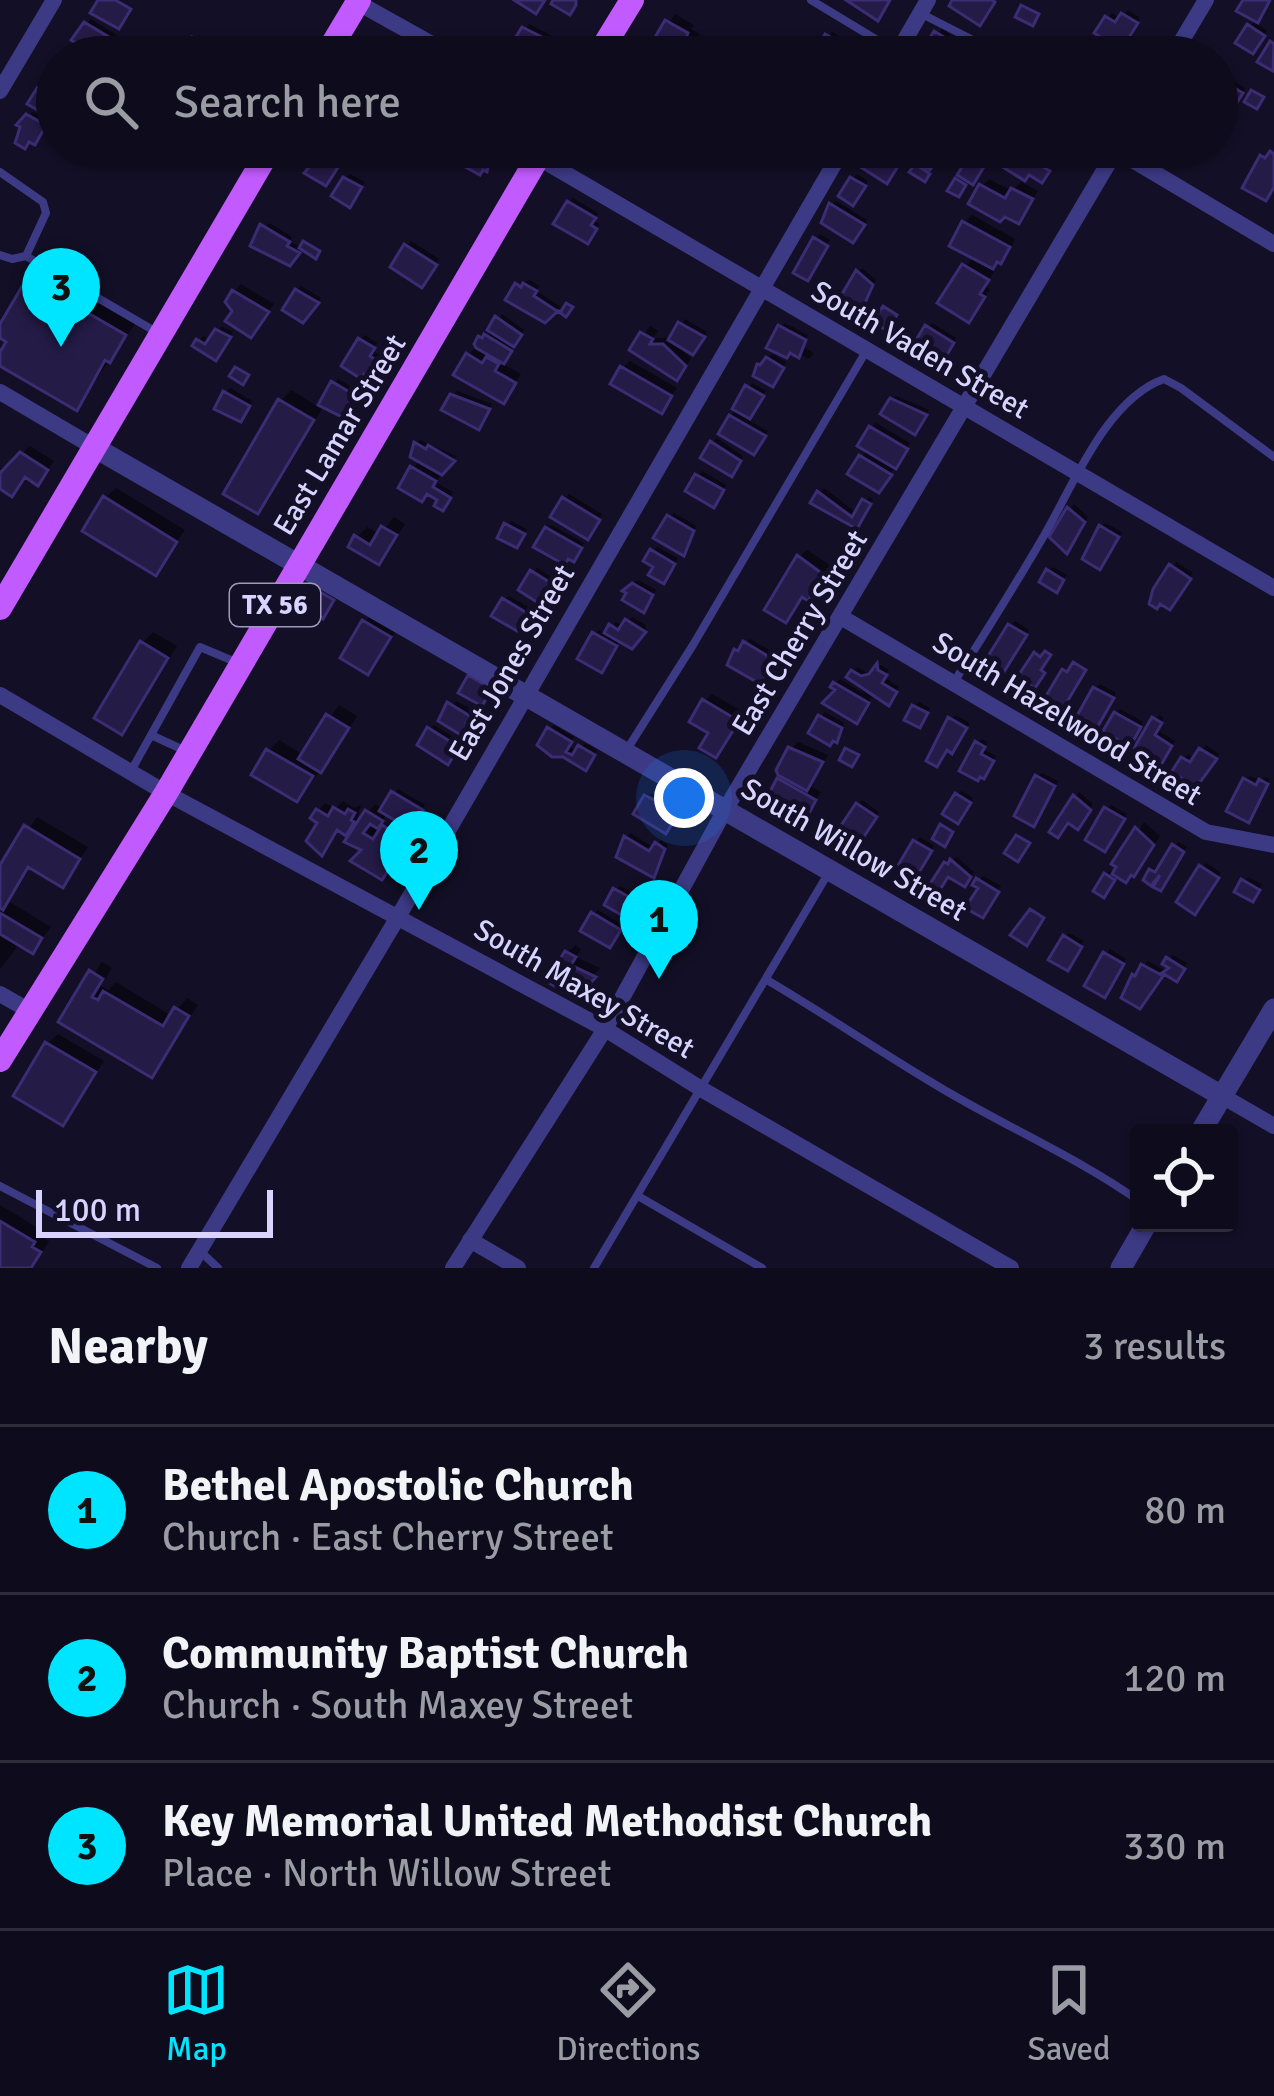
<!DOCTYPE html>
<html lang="en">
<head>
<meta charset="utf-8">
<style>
  body { margin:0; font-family:Signika,sans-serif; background:#171425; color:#f1f3f6 }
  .controls { position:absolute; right:36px; bottom:36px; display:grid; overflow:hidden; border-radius:12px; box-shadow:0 3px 9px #0004 }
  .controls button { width:108px; height:108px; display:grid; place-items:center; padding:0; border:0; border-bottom:3px solid #2e2b3b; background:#0e0b1c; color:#f1f3f6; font:60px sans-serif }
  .scale { position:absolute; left:36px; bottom:30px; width:237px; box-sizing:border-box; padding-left:12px; border:6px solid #d9d4ff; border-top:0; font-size:33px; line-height:42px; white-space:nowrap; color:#d9d4ff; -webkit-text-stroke:9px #130f26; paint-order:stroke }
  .you { position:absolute; left:684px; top:798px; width:42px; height:42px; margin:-30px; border:9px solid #fff; border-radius:50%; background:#1a73e8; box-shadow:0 0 0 18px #1a73e833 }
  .badge { display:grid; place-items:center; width:78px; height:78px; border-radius:50%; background:#00e5ff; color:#111; font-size:39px; font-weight:700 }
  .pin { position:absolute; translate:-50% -99px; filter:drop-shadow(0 3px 6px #0008) }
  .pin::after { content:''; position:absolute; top:63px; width:42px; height:36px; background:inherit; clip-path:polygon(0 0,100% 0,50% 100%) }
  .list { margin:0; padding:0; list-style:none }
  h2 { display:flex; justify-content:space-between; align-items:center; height:156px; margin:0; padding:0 48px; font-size:51px }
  h2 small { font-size:39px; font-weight:400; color:#9b9ba3 }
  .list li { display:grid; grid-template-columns:78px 1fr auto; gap:36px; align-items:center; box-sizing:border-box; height:168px; padding:0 48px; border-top:3px solid #2e2b3b }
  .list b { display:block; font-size:45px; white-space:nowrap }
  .list p { margin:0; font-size:39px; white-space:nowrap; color:#9b9ba3 }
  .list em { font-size:39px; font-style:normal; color:#9b9ba3 }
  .icon { flex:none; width:66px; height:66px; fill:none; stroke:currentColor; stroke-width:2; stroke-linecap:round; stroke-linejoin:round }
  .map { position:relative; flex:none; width:1274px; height:1268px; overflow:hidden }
  .search { position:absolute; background:#0e0b1c; box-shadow:0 3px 9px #0004; left:36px; right:36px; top:36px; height:132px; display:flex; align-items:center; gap:30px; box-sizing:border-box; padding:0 42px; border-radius:66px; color:#9b9ba3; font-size:45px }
  .sheet { height:660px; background:#0e0b1c }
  nav { display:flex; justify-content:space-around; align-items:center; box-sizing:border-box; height:168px; border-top:3px solid #2e2b3b; background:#0e0b1c; font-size:33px; color:#9b9ba3 }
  nav a { display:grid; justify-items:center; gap:6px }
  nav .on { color:#00e5ff }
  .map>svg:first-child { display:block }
</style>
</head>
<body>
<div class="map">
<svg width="1274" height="1268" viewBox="0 0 1274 1268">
  <rect width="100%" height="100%" fill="#130f26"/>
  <!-- shadow -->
  <path fill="#0007" fill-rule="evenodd" d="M1245 0H1270L1262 14 1254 22 1267 31 1257 46 1250 26 1257 19Z
    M1128 10 1140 18 1125 41 1107 18 1112 13 1121 19Z
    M675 14 694 25 691 29 700 34 687 57 649 55Z
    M91 19 126 41 116 57H104L86 24Z
    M529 24 556 38 544 57H532L525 29Z
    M944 26 949 29 947 33 974 49 969 57H922Z
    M832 32 856 45 849 57 817 54Z
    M199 35 225 49 222 57 187 54Z
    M389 41 412 55 411 57H378L381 47Z
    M1093 46 1111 57H1085Z
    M71 49 84 57H65Z
    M1217 71 1245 88 1235 104 1222 103 1217 111Z
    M52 82 57 86V111L53 115 39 90Z
    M33 112 48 120 39 137 20 124Z
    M875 147 895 162 902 158 891 176 863 165Z
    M910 149 933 162 924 178 913 171 921 161 907 154Z
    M335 151 344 156 330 177 308 172 325 153 330 156Z
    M1004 152 1022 163 1030 152 1052 165 1046 175 1030 172 1025 177 1000 156Z
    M975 153 987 160 977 177 968 178 958 194 957 180Z
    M350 174 365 182 354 200 345 179Z
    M857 174 868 181 857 198 853 179Z
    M989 179 1012 191 1021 182 1038 191 1018 221 1005 213 982 186Z
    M573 198 598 213 593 220 599 224 591 236 569 203Z
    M836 201 867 220 857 235 832 205Z
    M972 215 1015 239 1008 253 990 269 994 272 985 285 990 289 968 319 942 302 974 256 964 223Z
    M269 223 292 237 289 241 302 248 294 258 265 228Z
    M820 234 830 240 812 273 815 239Z
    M411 241 439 259 426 279 407 246Z
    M862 268 876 280 860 310 858 272Z
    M40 269 59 281 70 269 80 275 72 288 135 324 77 407 0 362 10 341 0 335V330Z
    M530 280 539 286 536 291 560 306 553 315 518 285Z
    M241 284 274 304 258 327 236 310 234 292Z
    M301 286 321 298 318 303 297 291Z
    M502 314 524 330 501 363 521 374 504 400 468 355 493 330Z
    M685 319 707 332 697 346 678 347 691 358 684 370 633 349 650 326 658 331 653 338H672Z
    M785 323 808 335 802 346 814 353 809 359 791 350 781 327Z
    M932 323 956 338 946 355 927 327Z
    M222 326 233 332 220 353 196 345 203 336 211 341Z
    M365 335 377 343 372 351 382 356 374 369 365 371 360 340Z
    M772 354 786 362 776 379 768 359Z
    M630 361 677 388 661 410 622 368Z
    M338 379 360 392 350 411 325 404 268 500 258 511 281 401 291 390 320 408Z
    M752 383 766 391 746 419 768 431 758 447 731 417Z
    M230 388 252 401 244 414 225 393Z
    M457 391 492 404 482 422 452 396Z
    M896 396 929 410 919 427 892 400Z
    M876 423 910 443 883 485 861 457 869 449 871 428Z
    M717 438 743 456 736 468 712 443Z
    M420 440 456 456 435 482 453 492 447 503 413 468 421 459 416 444Z
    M30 446 54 461 45 475 38 482 26 475 0 485V468H7Z
    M702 471 726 485 718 500 698 476Z
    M116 488 185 530 156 572 105 498Z
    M824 488 858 514 869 497 873 499 860 521 814 502Z
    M569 494 602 514 592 532 565 499Z
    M1074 504 1088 517 1070 546 1053 536Z
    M674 513 696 526 683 552 669 517Z
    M394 517 405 524 379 562 357 537 367 527 380 534Z
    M511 521 527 529 521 540 507 525Z
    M1105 523 1122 532 1104 562 1101 527Z
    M551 525 584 543 578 554 547 529Z
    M657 547 678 558 668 576 657 565 652 551Z
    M807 550 830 565 815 590 803 595 786 619 799 557Z
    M1176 562 1193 573 1174 602 1161 601Z
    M1053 567 1067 575 1061 585 1049 571Z
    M537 568 561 583 550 600 533 572Z
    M638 580 656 590 647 604 628 587Z
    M509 596 530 608 521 623 504 600Z
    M375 611 399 626 368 671 365 622Z
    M632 617 646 625 645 631 620 639 606 665 594 634 599 630 607 634 616 622 624 627Z
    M1015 621 1029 630 1006 667 1010 626Z
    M153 632 177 646 132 720 122 731 142 643Z
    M750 639 773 652 772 667 761 682 737 651Z
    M880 665 889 670 884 677 899 687 893 697 874 693 861 716 834 686 840 679 864 694 850 676 857 667 867 673Z
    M1100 684 1116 693 1098 725 1095 688Z
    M712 694 744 712 716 755 705 701Z
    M456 701 473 710 468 729 452 705Z
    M919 702 930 708 923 720 915 707Z
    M339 705 357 716 331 758 297 798 269 751 279 740 304 755Z
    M1120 709 1143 722 1134 739 1116 714Z
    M825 712 844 723 837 739 821 717Z
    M955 715 970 723 956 745 951 719Z
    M1159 715 1164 718 1157 730 1175 741 1165 757 1138 751Z
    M434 725 461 742 452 757 430 729Z
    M554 725 574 737 569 746 578 752 585 743 597 750 590 762 564 754 550 729Z
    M982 739 987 742 983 749 996 756 984 776 978 743Z
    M798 742 828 755 809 785 821 792 803 819 780 780 791 749Z
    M1206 745 1219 754 1198 785 1176 770 1188 754 1195 759Z
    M1042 773 1058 781 1038 819 1037 777Z
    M1250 776 1261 781 1265 777 1270 779 1253 815 1245 780Z
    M398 789 425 805 415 822 405 824 398 836 405 840 403 847 382 877 366 849 339 828 321 852 318 811 325 803 335 809 343 801 354 808 361 805 355 828 375 804 383 809ZM388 814 394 817 381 832 375 828Z
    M962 791 973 798 962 816 957 795Z
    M1079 792 1093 804 1082 821 1069 820 1053 831Z
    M651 793 681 807 670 826 647 797Z
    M862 800 879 812 861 839H857L858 805Z
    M1111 805 1127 814 1109 844 1107 809Z
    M37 817 88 847 62 884 31 865 8 901 51 927 33 950 20 943 0 969V871Z
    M1144 822 1160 836 1141 866 1118 874 1108 890 1106 875 1110 871 1116 874Z
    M630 833 655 848 661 840 668 844 653 874 626 838Z
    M920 837 934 846 919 870 915 842Z
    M1178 842 1187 847 1165 883 1160 887 1147 879 1156 866 1160 869Z
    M957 857 974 872 969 879 946 863Z
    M1206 863 1221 873 1199 906 1202 867Z
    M983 876 1001 886 986 910 979 880Z
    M1248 877 1262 884 1257 894 1244 881Z
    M620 886 640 897 636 904 616 890Z
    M598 910 623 925 614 940 593 914Z
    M1069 933 1084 941 1072 963 1065 937Z
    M575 945 581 949 576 957 600 968 576 995 567 953Z
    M1110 949 1126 959 1109 989 1106 954Z
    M1173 955 1187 963 1176 978 1165 971 1139 1005 1124 997 1134 975 1148 961 1169 973 1173 967 1166 963Z
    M102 962 112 968 101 986 108 990 116 982 172 1016 187 998 198 1005 151 1074 62 1021Z
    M58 1034 104 1061 63 1123 47 1044Z
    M0 1205 43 1231 40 1236 49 1241 33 1268H0Z"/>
  <!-- building -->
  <path fill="#241b47" stroke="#3b2d73" stroke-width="3" d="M98 0H115L131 9 119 29 90 13Z
    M514 0H545L536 14Z
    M553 0H576V5L570 15 551 4Z
    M846 0H890L878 21Z
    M952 0H992L995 2 980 26 949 6Z
    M1243 0H1270L1258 23 1236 11Z
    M1021 5 1039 14 1033 26 1015 17Z
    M1121 13 1138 23 1121 50 1094 33 1105 16 1115 22Z
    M665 20 688 33 686 38 695 42 686 57 644 56Z
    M84 22 124 46 117 57H98L71 40Z
    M1247 24 1265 36 1253 54 1235 43Z
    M522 27 554 43 545 57H523L522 51 511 45Z
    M934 31 944 37 942 41 968 57H918Z
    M825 34 854 50 850 57 813 55Z
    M192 37 222 53 221 57 182 56Z
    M1270 41 1274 44 1273 71 1257 62Z
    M381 43 404 57H374Z
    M1217 78 1243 93 1231 112 1217 103Z
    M45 85 57 92 53 119 27 104 37 88 42 91Z
    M1251 90 1264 97 1257 109 1244 102Z
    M26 114 46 125 35 145 29 142 25 149 15 143 20 127 16 125Z
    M465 147H481L491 153 487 172 483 170 480 175 456 162Z
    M871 147 877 151 874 155 889 165 893 159 900 163 887 184 859 166Z
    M906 149 934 164 930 170 903 155Z
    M1270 151 1274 154V187L1266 201 1242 188 1260 155 1265 158Z
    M328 154 342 161 326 186 304 173 319 155 324 159Z
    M997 154 1016 166 1023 155 1050 171 1042 183 1029 175 1025 181 993 161Z
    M969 156 985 165 973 185 957 175Z
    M915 164 930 174 925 182 909 172Z
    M343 177 362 187 350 208 331 196Z
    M850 177 866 186 853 206 838 196Z
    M955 178 966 185 959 197 947 191Z
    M979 184 1005 198 1011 188 1033 199 1019 224 1005 217 1000 222 968 204Z
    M567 201 596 218 591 225 597 229 588 244 553 224Z
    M829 203 865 225 853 243 821 223Z
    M962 221 1010 247 1001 264 997 262 993 269 949 246Z
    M260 224 290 242 287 246 300 253 290 266 250 246Z
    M813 237 828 246 808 281 793 273Z
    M303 241 320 251 316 259 299 248Z
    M404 244 437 265 422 288 390 267Z
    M962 264 989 280 980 294 985 297 969 323 937 303Z
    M856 270 873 285 860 314 838 301Z
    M27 278 50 291 57 278 72 286 64 299 126 335 110 363 105 360 77 411 0 366V352L6 342 0 338V324Z
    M515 283 521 287 523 283 537 291 534 296 560 313 566 303 573 307 566 317 558 311 545 323 505 300Z
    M295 289 319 303 303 323 282 310Z
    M232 290 269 312 251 338 225 321 232 311 225 302Z
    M883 306 897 315 887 331 873 322Z
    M495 316 522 335 514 347 487 330Z
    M678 322 705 337 693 355 668 340Z
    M778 325 806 340 799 358 790 353 787 358 766 348Z
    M925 325 954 343 942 363 913 345Z
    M215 329 231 337 216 361 192 346 196 339 205 344Z
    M640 332 653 339 650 344H663L686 366 677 381 629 350Z
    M484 334 512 351 504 364 476 348 474 344 478 336 482 338Z
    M358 338 375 348 370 356 379 362 370 377 364 374 361 379 341 366Z
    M466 353 482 363 486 357 499 364 495 371 516 383 504 404 453 375Z
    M766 357 784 368 773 387 753 376 757 364 760 365Z
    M620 366 672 396 662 414 610 384Z
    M235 367 249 375 243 385 229 376Z
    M331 381 358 397 346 419 318 405Z
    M745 385 764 396 750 419 732 409Z
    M223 391 250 406 241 422 214 409Z
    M450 394 490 409 479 430 441 410Z
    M890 398 927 415 915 435 880 414Z
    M278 399 314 420 258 514 223 494Z
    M729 415 766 436 754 455 718 434Z
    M869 426 908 449 896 469 857 446Z
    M710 441 741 461 732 477 700 458Z
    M414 442 426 449 428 445 455 461 442 475 410 457Z
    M20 452 48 470 38 486 25 477 12 497 0 489V473Z
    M859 455 892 475 879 493 847 474Z
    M410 466 436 481 433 487 451 498 443 511 434 506 437 500 427 494 422 502 398 488Z
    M695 474 724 490 714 508 685 491Z
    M817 491 852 517 862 499 871 504 857 529 810 503Z
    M103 496 177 542 156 576 82 531Z
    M562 497 600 520 588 540 550 517Z
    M1067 507 1085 522 1067 554 1049 537Z
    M667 515 694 531 684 556 653 538Z
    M504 523 525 534 517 548 497 538Z
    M1099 525 1119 537 1100 570 1082 559Z
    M381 526 397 535 379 565 348 547 354 535 370 545Z
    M545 527 582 548 574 562 568 559 565 565 533 547Z
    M650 549 675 564 664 584 648 575 653 567 643 561Z
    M797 555 824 575 808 601 802 597 786 623 764 610Z
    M1169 564 1191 579 1170 610 1160 604 1157 609 1149 604 1153 589Z
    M1046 569 1064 580 1057 593 1039 582Z
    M530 570 559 588 546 608 518 590Z
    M632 583 653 595 644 613 622 600 626 593 622 591Z
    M320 592 334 600 323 619 309 609Z
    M502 598 527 613 517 631 491 616Z
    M625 619 646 632 632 649 604 633 609 624 618 630Z
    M362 620 391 637 368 675 340 658Z
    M1008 624 1027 635 1002 675 985 661Z
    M592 632 617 646 602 673 577 659Z
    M140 641 168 658 122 735 94 718Z
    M743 641 771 658 762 685 727 665 734 649 738 651Z
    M1045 651 1051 655 1041 670 1045 673 1035 688 1031 686 1027 691 1016 679 1034 652 1040 657Z
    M1073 662 1086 670 1061 712 1043 701 1062 669 1067 672Z
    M877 663 878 670 887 675 882 683 897 692 889 706 846 677 851 670 861 676 869 674Z
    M468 675 492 689 482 706 458 693Z
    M833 682 869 703 857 724 822 703 835 690 830 687Z
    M1093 687 1114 698 1094 733 1074 721Z
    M702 699 739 721 716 758 699 748 708 733 689 722Z
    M447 702 470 716 466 723 471 726 464 737 438 721Z
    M912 705 928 713 920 728 904 720Z
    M1114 712 1141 727 1130 747 1103 731Z
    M326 714 349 728 321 773 298 759Z
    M818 715 842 728 837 743 833 741 830 746 808 733Z
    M948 717 967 728 952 754 947 750 937 767 926 761Z
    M1152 717 1162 723 1155 735 1172 746 1161 765 1135 753 1134 748Z
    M427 727 459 747 448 765 417 745Z
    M547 727 572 742 566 752 572 755 578 745 595 755 586 771 563 757H552L537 745Z
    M975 741 985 747 981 754 994 761 984 779 980 777 978 781 959 771Z
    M788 747 823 762 807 791 778 775 776 770Z
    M845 748 859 755 852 767 839 760Z
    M1199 748 1217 759 1195 789 1172 771 1181 757 1190 762Z
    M266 749 313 776 297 802 251 775Z
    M1035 775 1055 786 1034 827 1014 816Z
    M777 778 816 800 804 823 765 801Z
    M1243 778 1256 785 1259 779 1268 784 1249 823 1226 811Z
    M391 791 423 810 411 830 379 811Z
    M955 793 971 803 958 824 942 814Z
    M644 795 679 812 666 834 633 814Z
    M1073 795 1091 810 1078 830 1068 823 1058 838 1049 832Z
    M856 803 877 817 857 847 849 845 853 840 846 836 843 841 834 836Z
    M333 807 345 814 348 809 355 813 351 820 354 822 346 836 337 830 322 856 306 841 317 823 310 818 316 809 328 816Z
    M1104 807 1125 819 1105 852 1085 840Z
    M365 810 383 821 378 829 370 824 363 833 373 839 382 825 398 835 392 844 399 849 396 858 382 880 350 861 361 850 344 842Z
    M940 824 953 832 945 847 932 839Z
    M24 825 80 859 63 888 28 867 3 910 0 908V865Z
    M1135 827 1154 845 1134 877 1131 875 1126 883 1112 874 1116 867 1111 864Z
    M1016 835 1030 843 1018 862 1004 853Z
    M624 836 649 851 655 842 665 849 654 878 616 857Z
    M913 840 932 851 915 879 897 867Z
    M1172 844 1184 852 1161 891 1153 887 1160 875 1151 886 1143 880 1149 869 1155 872Z
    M950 859 971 877 965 887 948 877 938 893 928 887 944 862 948 864Z
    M1199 865 1219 878 1195 915 1176 902Z
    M1104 873 1115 880 1104 898 1093 891Z
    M976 878 999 892 983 918 965 908 978 888 972 885Z
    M1241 879 1260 890 1253 902 1234 892Z
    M613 888 638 902 625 917 604 905Z
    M1030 909 1044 918 1027 946 1010 935Z
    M591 912 621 930 610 948 580 931Z
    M0 913 42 938 33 954 0 934Z
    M1063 935 1082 947 1068 971 1048 960Z
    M565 951 576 957 571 965 596 977 576 999 546 981Z
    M1103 952 1124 964 1105 998 1084 986Z
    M1166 957 1185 969 1177 982 1162 973 1169 968 1162 964Z
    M1141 964 1163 976 1140 1009 1121 998 1132 974 1135 976Z
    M89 970 103 979 92 997 98 1000 103 991 163 1026 174 1007 189 1016 152 1078 58 1022Z
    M45 1042 96 1072 63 1126 13 1096Z
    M0 1221 35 1242 32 1247 41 1252 31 1268H0Z"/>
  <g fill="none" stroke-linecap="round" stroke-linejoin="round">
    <!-- service -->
    <path stroke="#3d3a85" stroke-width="8" d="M811 0 897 52
      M922 14 1006 57
      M0 172 43 202 46 213 26 256
      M0 255 12 259 26 256 158 333
      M954 682C984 635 1014 587 1042 539 1072 489 1105 400 1164 379L1181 388 1274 457
      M151 735 188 752
      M626 751 693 645 865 353
      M131 771 200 647 238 663
      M767 980C823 1013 876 1049 931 1082 999 1124 1074 1155 1139 1201
      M0 1186 157 1268
      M638 1196 762 1268
      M202 1253 218 1268
      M594 1268 829 872"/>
    <!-- minor -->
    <path stroke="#3d3a85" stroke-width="16" d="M353 0 455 57
      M895 57 928 0
      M1172 57 1206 0
      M0 91 54 0
      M1116 150 1274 244
      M539 158 1274 588
      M0 392 92 446
      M841 617 1206 832 1274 845
      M0 695 166 793 605 1029 703 1090 1011 1268
      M0 994 28 1010
      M1222 1096 1274 1126
      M470 1240 518 1268
      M189 1268 398 917 844 147
      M453 1268 605 1029 725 810 1118 147"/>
    <!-- tertiary -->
    <path stroke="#3d3a85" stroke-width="21" d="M92 446 1222 1096
      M1200 1133 1274 1009
      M1121 1268 1147 1223"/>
    <!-- primary -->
    <path stroke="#c25bff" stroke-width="24" d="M325 57 359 0
      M597 57 632 0
      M0 608 271 147
      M0 1060 166 793 544 147"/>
  </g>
  <g text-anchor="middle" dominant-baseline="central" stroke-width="10" stroke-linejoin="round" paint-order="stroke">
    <!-- shield labels -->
    <rect fill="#130f26" stroke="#9e99be" stroke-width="3" x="230" y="584" width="90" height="42" rx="9"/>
    <g font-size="27" font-weight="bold" fill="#d9d4ff">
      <text x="275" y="605">TX 56</text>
    </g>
    <!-- street labels -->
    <g font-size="30" fill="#d9d4ff" stroke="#130f26">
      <text transform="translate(920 350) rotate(30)">South Vaden Street</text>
      <text transform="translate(340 435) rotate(-59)">East Lamar Street</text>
      <text transform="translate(800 633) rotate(-59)">East Cherry Street</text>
      <text transform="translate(512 663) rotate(-60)">East Jones Street</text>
      <text transform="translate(1067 719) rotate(31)">South Hazelwood Street</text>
      <text transform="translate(854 850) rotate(30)">South Willow Street</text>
      <text transform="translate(584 989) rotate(30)">South Maxey Street</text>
    </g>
  </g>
</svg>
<div class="controls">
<button><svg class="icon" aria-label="locate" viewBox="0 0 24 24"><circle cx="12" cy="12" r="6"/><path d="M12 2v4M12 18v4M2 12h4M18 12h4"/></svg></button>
</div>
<div class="scale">100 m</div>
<div class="you"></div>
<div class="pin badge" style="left:659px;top:979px">1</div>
<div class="pin badge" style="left:419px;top:910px">2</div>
<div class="pin badge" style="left:61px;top:347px">3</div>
<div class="search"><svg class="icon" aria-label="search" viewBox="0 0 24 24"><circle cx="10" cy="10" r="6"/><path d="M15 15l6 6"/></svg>Search here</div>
</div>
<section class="sheet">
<h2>Nearby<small>3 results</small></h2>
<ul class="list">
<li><span class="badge">1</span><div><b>Bethel Apostolic Church</b><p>Church · East Cherry Street</p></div><em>80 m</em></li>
<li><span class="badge">2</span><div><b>Community Baptist Church</b><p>Church · South Maxey Street</p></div><em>120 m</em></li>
<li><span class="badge">3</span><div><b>Key Memorial United Methodist Church</b><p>Place · North Willow Street</p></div><em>330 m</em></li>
</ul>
</section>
<nav>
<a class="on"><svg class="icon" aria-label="map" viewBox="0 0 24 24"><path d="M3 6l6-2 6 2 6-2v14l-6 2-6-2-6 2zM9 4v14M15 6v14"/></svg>Map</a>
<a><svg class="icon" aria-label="directions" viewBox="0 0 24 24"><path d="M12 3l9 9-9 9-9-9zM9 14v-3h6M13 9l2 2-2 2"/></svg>Directions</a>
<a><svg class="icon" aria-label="saved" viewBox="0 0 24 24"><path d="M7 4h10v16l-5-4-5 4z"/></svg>Saved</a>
</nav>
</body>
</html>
